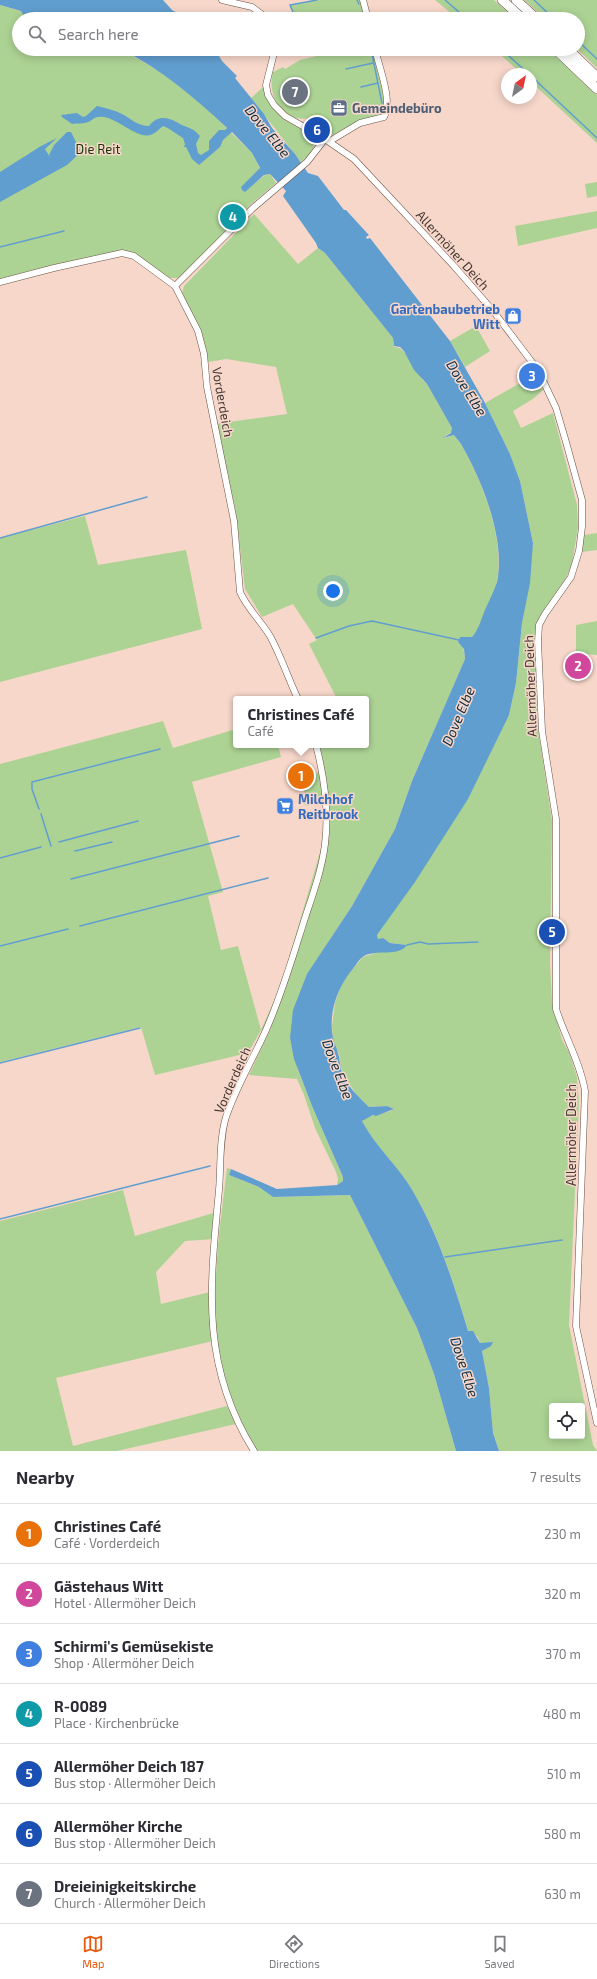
<!DOCTYPE html>
<html lang="en">
<head>
<meta charset="utf-8">
<style>
  body { margin:0; font-family:"Exo 2",sans-serif; background:#f7f7f7; color:#2b2b33 }
  .controls { position:absolute; right:12px; bottom:12px; display:grid; overflow:hidden; border-radius:4px; box-shadow:0 2px 10px #0003 }
  .controls button { width:36px; height:36px; display:grid; place-items:center; padding:0; border:0; border-bottom:1px solid #e1e1e2; background:#fff; color:#2b2b33; font:20px sans-serif }
  .compass { position:absolute; left:501px; top:68px; width:36px; height:36px; border-radius:50%; background:#fff; box-shadow:0 2px 10px #0003; rotate:33deg }
  .you { position:absolute; left:333px; top:591px; width:14px; height:14px; margin:-10px; border:3px solid #fff; border-radius:50%; background:#1a73e8; box-shadow:0 0 0 6px #1a73e833 }
  .badge { display:grid; place-items:center; width:26px; height:26px; border-radius:50%; background:#ea580c; color:#fff; font-size:13px; font-weight:700 }
  .pin { position:absolute; translate:-50% -50%; border:2px solid #fff; box-shadow:0 1px 4px #0006 }
  .popup { position:absolute; left:233px; top:696px; width:136px; height:52px; box-sizing:border-box; display:grid; place-content:center; border-radius:4px; background:#fff; filter:drop-shadow(0 1px 3px #0005); font-size:13px; white-space:nowrap; color:#7c7c81 }
  .popup b { font-size:15px; color:#2b2b33 }
  .popup::after { content:''; position:absolute; left:50%; top:100%; margin-left:-8px; border:8px solid transparent; border-top-color:#fff }
  .list { margin:0; padding:0; list-style:none }
  h2 { display:flex; justify-content:space-between; align-items:center; height:52px; margin:0; padding:0 16px; font-size:17px }
  h2 small { font-size:13px; font-weight:400; color:#7c7c81 }
  .list li { display:grid; grid-template-columns:26px 1fr auto; gap:12px; align-items:center; box-sizing:border-box; height:60px; padding:0 16px; border-top:1px solid #e1e1e2 }
  .list b { display:block; font-size:15px; white-space:nowrap }
  .list p { margin:0; font-size:13px; white-space:nowrap; color:#7c7c81 }
  .list em { font-size:13px; font-style:normal; color:#7c7c81 }
  .icon { flex:none; width:22px; height:22px; fill:none; stroke:currentColor; stroke-width:2; stroke-linecap:round; stroke-linejoin:round }
  .map { position:relative; flex:none; width:597px; height:1451px; overflow:hidden }
  .search { position:absolute; background:#fff; box-shadow:0 2px 10px #0003; left:12px; right:12px; top:12px; height:44px; display:flex; align-items:center; gap:10px; box-sizing:border-box; padding:0 14px; border-radius:22px; color:#7c7c81; font-size:15px }
  .sheet { height:472px; background:#fff }
  nav { display:flex; justify-content:space-around; align-items:center; box-sizing:border-box; height:56px; border-top:1px solid #e1e1e2; background:#fff; font-size:11px; color:#7c7c81 }
  nav a { display:grid; justify-items:center; gap:2px }
  nav .on { color:#ea580c }
  .map>svg:first-child { display:block }
</style>
</head>
<body>
<div class="map">
<svg width="597" height="1451" viewBox="0 0 597 1451">
  <rect width="100%" height="100%" fill="#f7d7ca"/>
  <!-- green -->
  <path fill="#add394" fill-rule="evenodd" d="M314 0H359L363 3 367 19H296L289 5Z
    M435 0H494L515 19H458Z
    M524 0H597V68L577 49 578 19H546Z
    M0 5 47 19H19V49H121L162 73 200 102 252 153 260 169 245 191 265 175 270 174 276 183 251 204 180 278H168L122 251 53 265 0 279Z
    M319 49H373L386 106 382 115 350 126 333 135 318 118C310 117 304 120 296 118 276 113 268 90 273 72L283 67 285 69 300 60 321 55Z
    M494 49H548L597 95V143L531 82V74H522Z
    M263 87C271 114 285 121 309 133 319 145 311 154 301 162L251 98Z
    M597 182V196L587 198 585 184Z
    M597 211V228L518 246 515 226Z
    M254 214 298 264 318 248 325 253 393 338 394 347C408 346 416 376 427 384L452 428V432L445 436V438L454 435C456 438 459 441 461 444 482 480 505 539 497 581 493 599 483 616 476 632L472 637H460L458 642 463 646 465 659 412 781 395 829 352 906 327 944 290 1038 298 1070 312 1106 343 1177V1181L337 1185 338 1179 336 1172 315 1128 304 1095 297 1079 249 1075 271 1028 261 1030 248 1053 155 1075 141 1027 0 1062V764L163 721 173 748 236 729V745H278L281 757 192 782 223 892 208 896 221 950 238 946 261 1030 281 985 323 842V800L319 803 307 806 304 804 303 799 306 797 303 787 313 784 311 778 307 779 305 777 320 772 322 794V758L319 745H366V699H337L309 644 317 640 293 604 262 617 245 589 235 507 214 424 287 414 276 367 226 359 208 362 202 335 182 293 184 286Z
    M476 326 490 351 465 367 450 341Z
    M536 374 543 390 533 399 513 411 521 428 553 413 577 505 578 527 572 564 566 578 542 613 537 625 535 634 538 728 552 821 550 963 552 1002 562 1040 569 1052 577 1077 579 1102 569 1325 593 1445 597 1451H499L493 1433 489 1388 482 1351 490 1346 480 1343 477 1336 468 1331C453 1281 438 1231 410 1187 396 1164 374 1145 362 1121 371 1113 384 1115 394 1109L387 1106 369 1107 356 1094 342 1073 339 1054 333 1040 332 1026 335 1003 342 981 363 957 382 951H395L407 945 390 943 386 940 378 939 377 935 436 849 509 715 516 683 522 623 533 543 520 481 510 454 485 403ZM552 1406H582V1436H552Z
    M85 516 98 565 186 550 202 629 0 682V538Z
    M597 533V550L582 552 584 535Z
    M597 621V655L576 653V625Z
    M227 1168 231 1169 229 1175 259 1187 273 1197 350 1195 417 1328 434 1374 456 1451H257C197 1368 216 1262 227 1168Z
    M123 1190 135 1236 217 1212 215 1239 185 1241 156 1272 161 1304 210 1292V1320L213 1341 56 1378 73 1446 227 1406 236 1424 117 1451H0V1221Z"/>
  <!-- water -->
  <path fill="#619ed0" d="M0 0H163L172 10 187 19H47L29 13 24 16 21 11 0 5Z
    M121 49H215L222 61 237 76 235 78 264 114 272 128 295 154 308 173 318 176 344 210H346L367 233 369 235 366 237 367 239 370 238 450 341 485 403 510 454 520 481 533 543 530 583 522 623 516 683 509 715 468 799 415 882 377 935 378 939 383 938 390 943 407 945C399 957 377 949 364 956 359 959 356 965 352 970 337 988 328 1014 333 1038 334 1043 337 1048 338 1053 340 1059 340 1067 342 1074 348 1087 359 1097 369 1107L387 1106 394 1109 376 1116 373 1115 362 1121C375 1146 397 1165 411 1188 438 1233 453 1281 468 1331H473L480 1343 493 1342 491 1346 482 1351 489 1388 493 1433 499 1451H456L434 1374 417 1328 350 1195 273 1197 259 1187 229 1175 231 1169 277 1189 337 1185 343 1181V1177L312 1106 294 1059 290 1038 293 1010 307 974 352 906 395 829 412 781 465 659 464 649 458 642 460 637H472C479 629 481 619 485 610 489 601 494 591 497 582 506 540 482 480 461 444 459 441 456 438 454 435L443 438 451 433 452 428 427 384 414 370 404 351 400 347 394 346 393 338 325 253 318 248 316 243 283 196 286 191 270 174 264 175 245 192 242 190 241 187 260 168 252 153 232 132 223 140 220 147 199 165 192 159 186 147H184L185 144 183 138C176 134 171 129 163 126 159 129 155 134 150 135 138 139 118 119 104 117 93 115 93 122 84 123 80 124 76 123 72 124L62 117 61 115 77 113 83 117 86 116 97 106C105 108 114 110 122 114 132 119 137 126 149 126 159 113 170 118 182 125 191 129 193 128 200 136L196 144 198 153 201 155 209 150V141L219 130H225L227 128C194 97 162 70 121 49Z
    M67 132H71L81 152 67 165 0 202V172L41 146 57 138 45 149 51 159 49 155 54 145Z"/>
  <g fill="none" stroke-linecap="round" stroke-linejoin="round">
    <!-- stream -->
    <path stroke="#619ed0" stroke-width="1.5" d="M357 0 359 4
      M445 0 467 19
      M534 0 554 19
      M363 14 364 19
      M296 19 290 5 317 0
      M578 41 597 59
      M319 49 320 51
      M371 49 382 103
      M501 49 529 74
      M346 69 373 63
      M531 76 597 138
      M361 87 378 83
      M0 247 64 231
      M0 538 147 497
      M316 638 349 626 372 621 459 640
      M39 809 32 789V782L160 749
      M41 814 51 846
      M59 842 138 821
      M75 851 112 842
      M0 858 41 847
      M71 879 239 836
      M80 926 268 878
      M407 945 420 942 428 944 478 942
      M0 946 68 929
      M0 1063 140 1028
      M0 1219 210 1166
      M445 1257 562 1240"/>
    <defs>
      <path id="minor" d="M222 0 252 7 268 19
        M363 0 368 19
        M275 49 266 85 268 95 274 105 285 116 325 139 354 159 454 266 494 312 538 370 556 408 566 442 582 500V527L579 551 571 577 545 614 539 625 538 642 542 731 556 819V1009C565 1037 580 1062 585 1091L576 1326 597 1423
        M330 141 360 123 384 117C393 101 379 67 375 49
        M0 282 54 268 122 253 134 256 175 286 198 331 204 354 207 387 234 521 240 592C247 608 261 621 270 636 281 656 288 678 298 699
        M175 286 253 208 307 162 325 139
        M254 1451C200 1365 210 1286 219 1190 221 1167 219 1140 226 1117 236 1087 253 1059 266 1030 282 994 293 956 305 918 313 894 322 869 325 844 329 812 324 776 316 745"/>
      <path id="highway" d="M502 0 523 19
        M516 0 537 19
        M555 49 597 89
        M568 49 597 77"/>
    </defs>
    <!-- minor casing -->
    <use href="#minor" stroke="#6a5044" stroke-width="7"/>
    <!-- highway casing -->
    <use href="#highway" stroke="#6a5044" stroke-width="10"/>
    <!-- minor -->
    <use href="#minor" stroke="#fff" stroke-width="6"/>
    <!-- highway -->
    <use href="#highway" stroke="#fff" stroke-width="9"/>
  </g>
  <!-- icons -->
  <defs>
    <symbol id="office-square" viewBox="-11 -11 22 22"><rect x="-9" y="-9" width="18" height="18" rx="4" fill="#5c6f8a" stroke="#f7d7ca"/><path d="M-6-3h4V-5.5h4V-3h4V5H-6ZM-1-4.5V-3h2v-1.5ZM-6 0V1H6V0Z" fill="#fff"/></symbol>
    <symbol id="shop-square" viewBox="-11 -11 22 22"><rect x="-9" y="-9" width="18" height="18" rx="4" fill="#3f7fe0" stroke="#f7d7ca"/><path d="M-5-2.5h2.3a2.7 3.5 0 0 1 5.4 0H5L5.5 6h-11ZM-1.5-2.5h3a1.5 2.3 0 0 0-3 0Z" fill="#fff"/></symbol>
    <symbol id="supermarket-square" viewBox="-11 -11 22 22"><rect x="-9" y="-9" width="18" height="18" rx="4" fill="#3f7fe0" stroke="#f7d7ca"/><path d="M-6-5.5h2.5l.6 2H6L4.5 2H-2.5L-4.4-4H-6ZM-1.5 3.2a1.3 1.3 0 1 0 .1 0ZM3 3.2a1.3 1.3 0 1 0 .1 0Z" fill="#fff"/></symbol>
  </defs>
  <g fill-rule="evenodd">
    <use href="#office-square" x="329" y="98" width="20" height="20"/>
    <use href="#shop-square" x="503" y="306" width="20" height="20"/>
    <use href="#supermarket-square" x="275" y="796" width="20" height="20"/>
  </g>
  <g text-anchor="middle" dominant-baseline="central" stroke-width="3" stroke-linejoin="round" paint-order="stroke">
    <!-- service labels -->
    <g font-size="13" font-weight="bold" fill="#4e5e75" stroke="#f7d7ca" text-anchor="start">
      <text x="352" y="108">Gemeindebüro</text>
    </g>
    <!-- park labels -->
    <g font-size="13" fill="#1d3608" stroke="#f7d7ca">
      <text x="98" y="149">Die Reit</text>
    </g>
    <!-- street labels -->
    <g font-size="13" fill="#463a34" stroke="#f7d7ca">
      <text transform="translate(453 250) rotate(48)">Allermöher Deich</text>
      <text transform="translate(223 402) rotate(80)">Vorderdeich</text>
      <text transform="translate(530 686) rotate(-92)">Allermöher Deich</text>
      <text transform="translate(232 1080) rotate(-66)">Vorderdeich</text>
      <text transform="translate(571 1135) rotate(-90)">Allermöher Deich</text>
    </g>
    <!-- shop labels -->
    <g font-size="13" font-weight="bold" fill="#366cbe" stroke="#f7d7ca" text-anchor="end">
      <text x="500" y="309">Gartenbaubetrieb<tspan x="500" dy="15">Witt</tspan></text>
      <text x="298" y="799" text-anchor="start">Milchhof<tspan x="298" dy="15">Reitbrook</tspan></text>
    </g>
    <!-- water labels -->
    <g font-size="14" font-style="italic" fill="#122e43" stroke="#f7d7ca">
      <text transform="translate(268 131) rotate(51)">Dove Elbe</text>
      <text transform="translate(467 388) rotate(58)">Dove Elbe</text>
      <text transform="translate(458 716) rotate(-67)">Dove Elbe</text>
      <text transform="translate(338 1069) rotate(69)">Dove Elbe</text>
      <text transform="translate(465 1367) rotate(72)">Dove Elbe</text>
    </g>
  </g>
</svg>
<div class="controls">
<button><svg class="icon" aria-label="locate" viewBox="0 0 24 24"><circle cx="12" cy="12" r="6"/><path d="M12 2v4M12 18v4M2 12h4M18 12h4"/></svg></button>
</div>
<svg class="compass" viewBox="-18 -18 36 36"><path d="M0-13l5 13h-10z" fill="#e53935"/><path d="M0 13l5-13h-10z" fill="#7c7c81"/></svg>
<div class="you"></div>
<div class="pin badge" style="left:301px;top:776px;background:#e8710a">1</div>
<div class="popup"><b>Christines Café</b>Café</div>
<div class="pin badge" style="left:578px;top:666px;background:#d1479c">2</div>
<div class="pin badge" style="left:532px;top:376px;background:#3f7fe0">3</div>
<div class="pin badge" style="left:233px;top:217px;background:#0f9aa8">4</div>
<div class="pin badge" style="left:552px;top:932px;background:#1a4fb4">5</div>
<div class="pin badge" style="left:317px;top:130px;background:#1a4fb4">6</div>
<div class="pin badge" style="left:295px;top:92px;background:#6b7280">7</div>
<div class="search"><svg class="icon" aria-label="search" viewBox="0 0 24 24"><circle cx="10" cy="10" r="6"/><path d="M15 15l6 6"/></svg>Search here</div>
</div>
<section class="sheet">
<h2>Nearby<small>7 results</small></h2>
<ul class="list">
<li><span class="badge" style="background:#e8710a">1</span><div><b>Christines Café</b><p>Café · Vorderdeich</p></div><em>230 m</em></li>
<li><span class="badge" style="background:#d1479c">2</span><div><b>Gästehaus Witt</b><p>Hotel · Allermöher Deich</p></div><em>320 m</em></li>
<li><span class="badge" style="background:#3f7fe0">3</span><div><b>Schirmi's Gemüsekiste</b><p>Shop · Allermöher Deich</p></div><em>370 m</em></li>
<li><span class="badge" style="background:#0f9aa8">4</span><div><b>R-0089</b><p>Place · Kirchenbrücke</p></div><em>480 m</em></li>
<li><span class="badge" style="background:#1a4fb4">5</span><div><b>Allermöher Deich 187</b><p>Bus stop · Allermöher Deich</p></div><em>510 m</em></li>
<li><span class="badge" style="background:#1a4fb4">6</span><div><b>Allermöher Kirche</b><p>Bus stop · Allermöher Deich</p></div><em>580 m</em></li>
<li><span class="badge" style="background:#6b7280">7</span><div><b>Dreieinigkeitskirche</b><p>Church · Allermöher Deich</p></div><em>630 m</em></li>
</ul>
</section>
<nav>
<a class="on"><svg class="icon" aria-label="map" viewBox="0 0 24 24"><path d="M3 6l6-2 6 2 6-2v14l-6 2-6-2-6 2zM9 4v14M15 6v14"/></svg>Map</a>
<a><svg class="icon" aria-label="directions" viewBox="0 0 24 24"><path d="M12 3l9 9-9 9-9-9zM9 14v-3h6M13 9l2 2-2 2"/></svg>Directions</a>
<a><svg class="icon" aria-label="saved" viewBox="0 0 24 24"><path d="M7 4h10v16l-5-4-5 4z"/></svg>Saved</a>
</nav>
</body>
</html>
